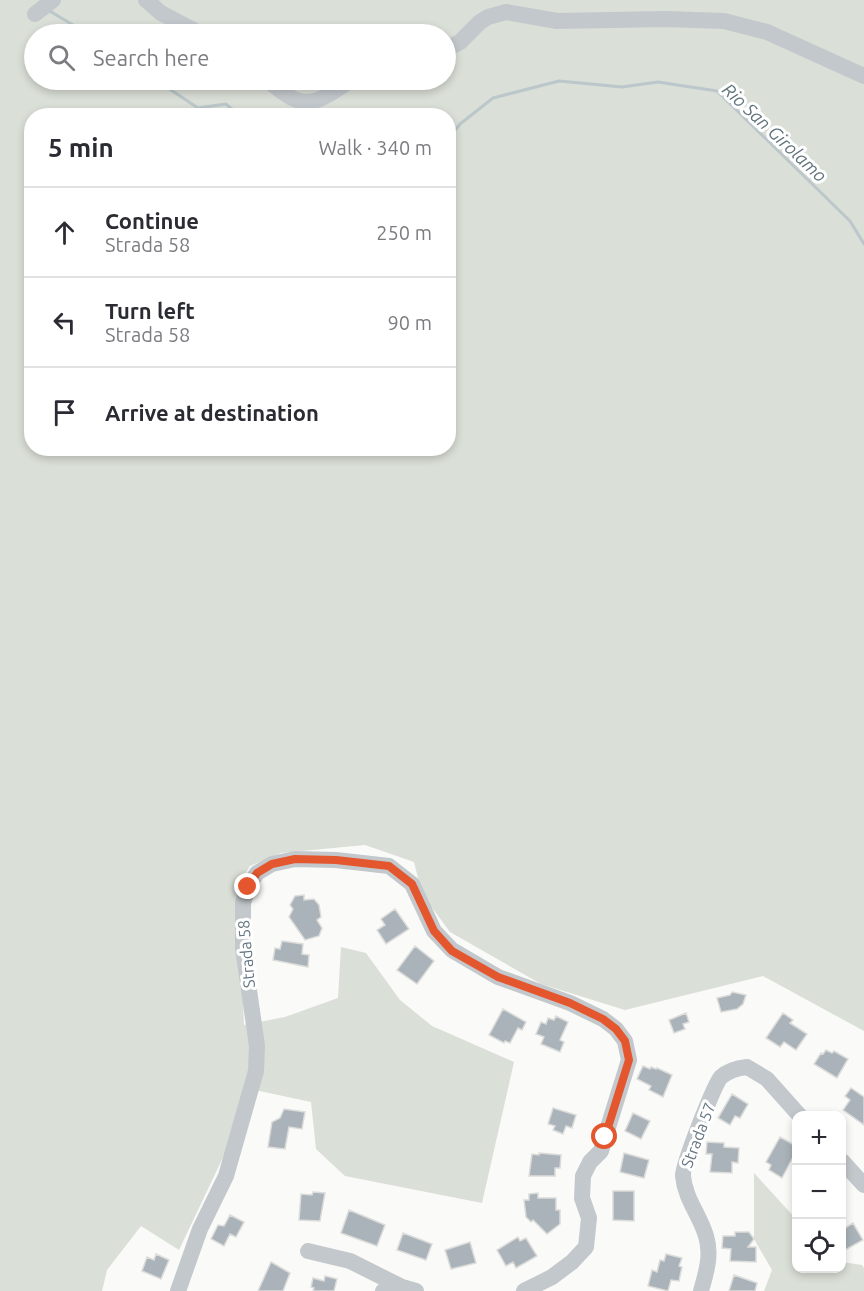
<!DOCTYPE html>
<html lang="en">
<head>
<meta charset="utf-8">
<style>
  body { margin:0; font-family:Ubuntu,sans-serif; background:#f2f2f3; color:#2b2b33 }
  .controls { position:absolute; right:18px; bottom:18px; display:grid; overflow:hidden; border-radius:12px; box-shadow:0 3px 9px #0003 }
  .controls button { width:54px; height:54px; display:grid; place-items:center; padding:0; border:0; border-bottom:2px solid #e1e1e2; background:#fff; color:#2b2b33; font:30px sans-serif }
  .stop { position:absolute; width:18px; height:18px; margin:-14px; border:4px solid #e4572e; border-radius:50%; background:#fff }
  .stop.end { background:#e4572e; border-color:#fff; box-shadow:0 2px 6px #0008 }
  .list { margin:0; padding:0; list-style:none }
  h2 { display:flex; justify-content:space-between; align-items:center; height:78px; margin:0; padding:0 24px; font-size:26px }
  h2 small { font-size:20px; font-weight:400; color:#7c7c81 }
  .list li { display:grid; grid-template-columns:39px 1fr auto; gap:18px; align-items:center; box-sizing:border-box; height:90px; padding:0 24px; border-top:2px solid #e1e1e2 }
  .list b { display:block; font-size:22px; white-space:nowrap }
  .list p { margin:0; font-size:20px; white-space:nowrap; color:#7c7c81 }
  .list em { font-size:20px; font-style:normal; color:#7c7c81 }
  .icon { flex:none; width:33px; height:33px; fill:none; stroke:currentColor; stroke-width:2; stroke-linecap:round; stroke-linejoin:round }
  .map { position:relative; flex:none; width:864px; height:1291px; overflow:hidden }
  .search { position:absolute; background:#fff; box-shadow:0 3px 9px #0003; left:24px; top:24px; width:432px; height:66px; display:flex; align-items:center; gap:15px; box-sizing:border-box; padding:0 21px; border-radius:33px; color:#7c7c81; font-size:22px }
  .panel { position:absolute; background:#fff; box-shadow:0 3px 9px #0003; left:24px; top:108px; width:432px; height:348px; border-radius:24px }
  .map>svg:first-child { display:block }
</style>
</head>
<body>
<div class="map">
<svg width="864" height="1291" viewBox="0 0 864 1291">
  <rect width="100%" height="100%" fill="#fafaf8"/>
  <!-- green -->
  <path fill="#dadfd7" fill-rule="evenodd" d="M0 0H864V1031L763 976 625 1010 541 984 450 932 422 894 414 862 365 845 281 853 250 866 238 884 244 1025 285 1017 338 998 341 947 366 953 400 1000 432 1026 514 1062 482 1203 345 1176 316 1149 311 1102 255 1090 179 1250 141 1226 107 1270 102 1291H0ZM34 34H446V80H34ZM32 116H448V448H32Z
    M754 1173 796 1219V1268H842V1262L862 1265 864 1268V1291H764L772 1270 754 1239Z"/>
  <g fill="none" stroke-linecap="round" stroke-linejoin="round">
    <!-- stream -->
    <path stroke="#bbc7cb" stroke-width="3" d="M48 10 88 34
      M156 80 198 108 226 104 240 116
      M448 139 460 124 493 98 559 81 622 87 658 82 717 91 850 221 864 244"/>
  </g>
  <!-- building -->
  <path fill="#aab3b9" stroke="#dcdcda" stroke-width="1.5" d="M304 895V900L314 899 319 905 321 917 317 920 322 928 319 936 305 940 289 917 293 909 290 905 295 896Z
    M395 909 409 929 386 944 377 930 385 925 381 919Z
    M282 941 303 944 302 954 309 955 308 967 273 960 275 948 280 949Z
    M415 946 434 961 417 984 397 970Z
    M732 992 746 995 743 1004 737 1009 721 1012 717 998 730 995Z
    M503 1009 526 1022 522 1030 518 1028 510 1043 505 1041 504 1043 489 1035Z
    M686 1013 689 1022 683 1024 685 1029 674 1033 669 1020Z
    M783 1013 793 1020 790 1023 807 1034 796 1050 784 1042 780 1047 766 1038Z
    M556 1016 568 1022 560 1040 564 1042 560 1052 541 1044 544 1037 536 1034 541 1022 546 1024 548 1018 554 1020Z
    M826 1050 832 1053 834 1051 848 1059 837 1078 814 1064 821 1053 823 1054Z
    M643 1066 650 1069 651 1067 656 1069 657 1068 672 1075 663 1097 649 1090 651 1086 637 1079Z
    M851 1088 864 1097V1125L843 1110 850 1100 845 1096Z
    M732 1094 748 1104 740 1118 735 1116 730 1125 718 1118Z
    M553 1108 576 1115 572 1128 566 1126 563 1134 553 1130 555 1126 548 1124Z
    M284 1109 305 1112 302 1129 289 1127 285 1149 268 1147 272 1122 280 1118Z
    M633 1113 650 1121 641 1139 625 1131Z
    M780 1137 796 1146V1161L792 1159 782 1178 769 1170 771 1165 766 1162Z
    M707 1142 724 1143V1147L739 1148 738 1163 732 1162V1173L710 1172 712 1154H706Z
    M539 1153 561 1155 560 1168H555V1176H529L532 1154 539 1155Z
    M624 1153 649 1160 644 1178 620 1172Z
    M613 1191H634V1221L613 1220Z
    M313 1192 325 1193 320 1221 299 1220 301 1194 312 1195Z
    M538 1193V1198H556V1210H560V1224L547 1234 533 1220 531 1222 526 1217 524 1200H529V1194Z
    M349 1210 385 1225 377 1246 341 1233Z
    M230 1215 244 1222 236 1237 230 1234 224 1246 211 1239 218 1225 224 1226Z
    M853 1223 863 1240 845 1250 842 1244V1230Z
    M735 1232H749L754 1239 748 1247H756V1262L730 1261 731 1249 722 1248 723 1236H735Z
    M403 1233 432 1244 426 1260 397 1250Z
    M518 1237 520 1241 526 1238 537 1256 516 1268 513 1262 506 1266 497 1250Z
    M470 1242 476 1263 451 1269 445 1250Z
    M156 1254 169 1260 161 1279 142 1271 147 1257 154 1260Z
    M666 1254 682 1258 679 1266 682 1267 679 1281 671 1280 668 1291 648 1286 652 1270 657 1272 660 1260 664 1261Z
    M271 1262 290 1273 283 1291H258Z
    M734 1275 757 1283 755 1291H729Z
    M325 1276 337 1279 334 1291H313L314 1288 311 1287 313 1278 324 1281Z"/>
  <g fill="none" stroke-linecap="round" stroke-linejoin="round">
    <!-- minor -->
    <path stroke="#c3c8cc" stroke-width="16" d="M146 0 161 13 201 34
      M35 14 53 0
      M446 49 460 42 480 22 488 17 506 12 557 21 665 19 724 21 767 32 864 76
      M267 80C305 112 312 106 351 80
      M842 1161 864 1185
      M308 1251 350 1261 402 1287
      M178 1291 200 1229 226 1176 256 1071 257 1046 243 948V903L248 887 257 873 272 864 295 859 336 860 389 866 412 884 434 931 452 950 498 977 570 1003 603 1019 616 1029 625 1041 629 1060 605 1137 601 1151 590 1162 583 1176 582 1198 589 1218 586 1247 572 1262 552 1277 524 1291
      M383 1291 402 1287 416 1291
      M701 1291C706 1273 712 1255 706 1236 700 1215 685 1199 683 1176 682 1166 715 1083 721 1077 729 1070 738 1068 747 1067L767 1079 800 1116"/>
  </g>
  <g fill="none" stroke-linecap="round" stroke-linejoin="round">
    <!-- route -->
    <path stroke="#e4572e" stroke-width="8" d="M248 887 257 873 272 864 295 859 336 860 389 866 412 884 434 931 452 951 498 977 570 1003 603 1019 616 1029 625 1041 629 1060 605 1137"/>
  </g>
  <g text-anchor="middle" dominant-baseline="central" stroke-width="6" stroke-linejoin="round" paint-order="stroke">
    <!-- street labels -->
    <g font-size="16" fill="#657683" stroke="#fff">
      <text transform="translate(246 954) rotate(-95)">Strada 58</text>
      <text transform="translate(698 1135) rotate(-69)">Strada 57</text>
    </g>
    <!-- water labels -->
    <g font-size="18" font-style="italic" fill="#60757c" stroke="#fff">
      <text transform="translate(775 132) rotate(43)">Rio San Girolamo</text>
    </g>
  </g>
</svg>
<div class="controls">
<button>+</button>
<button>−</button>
<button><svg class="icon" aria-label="locate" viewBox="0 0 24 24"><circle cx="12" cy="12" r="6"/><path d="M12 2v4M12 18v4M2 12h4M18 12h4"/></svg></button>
</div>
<div class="stop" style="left:605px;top:1137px"></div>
<div class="stop end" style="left:248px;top:887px"></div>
<div class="search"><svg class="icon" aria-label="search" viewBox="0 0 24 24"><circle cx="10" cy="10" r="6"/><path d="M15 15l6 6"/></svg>Search here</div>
<section class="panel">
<h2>5 min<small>Walk · 340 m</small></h2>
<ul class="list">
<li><svg class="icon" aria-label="ahead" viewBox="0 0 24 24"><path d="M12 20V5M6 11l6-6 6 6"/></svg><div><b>Continue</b><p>Strada 58</p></div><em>250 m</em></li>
<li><svg class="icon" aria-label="left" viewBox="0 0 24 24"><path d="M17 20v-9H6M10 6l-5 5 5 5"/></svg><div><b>Turn left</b><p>Strada 58</p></div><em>90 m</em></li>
<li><svg class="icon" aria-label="arrive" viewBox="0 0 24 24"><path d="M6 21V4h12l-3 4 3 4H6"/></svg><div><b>Arrive at destination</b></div></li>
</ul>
</section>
</div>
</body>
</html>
